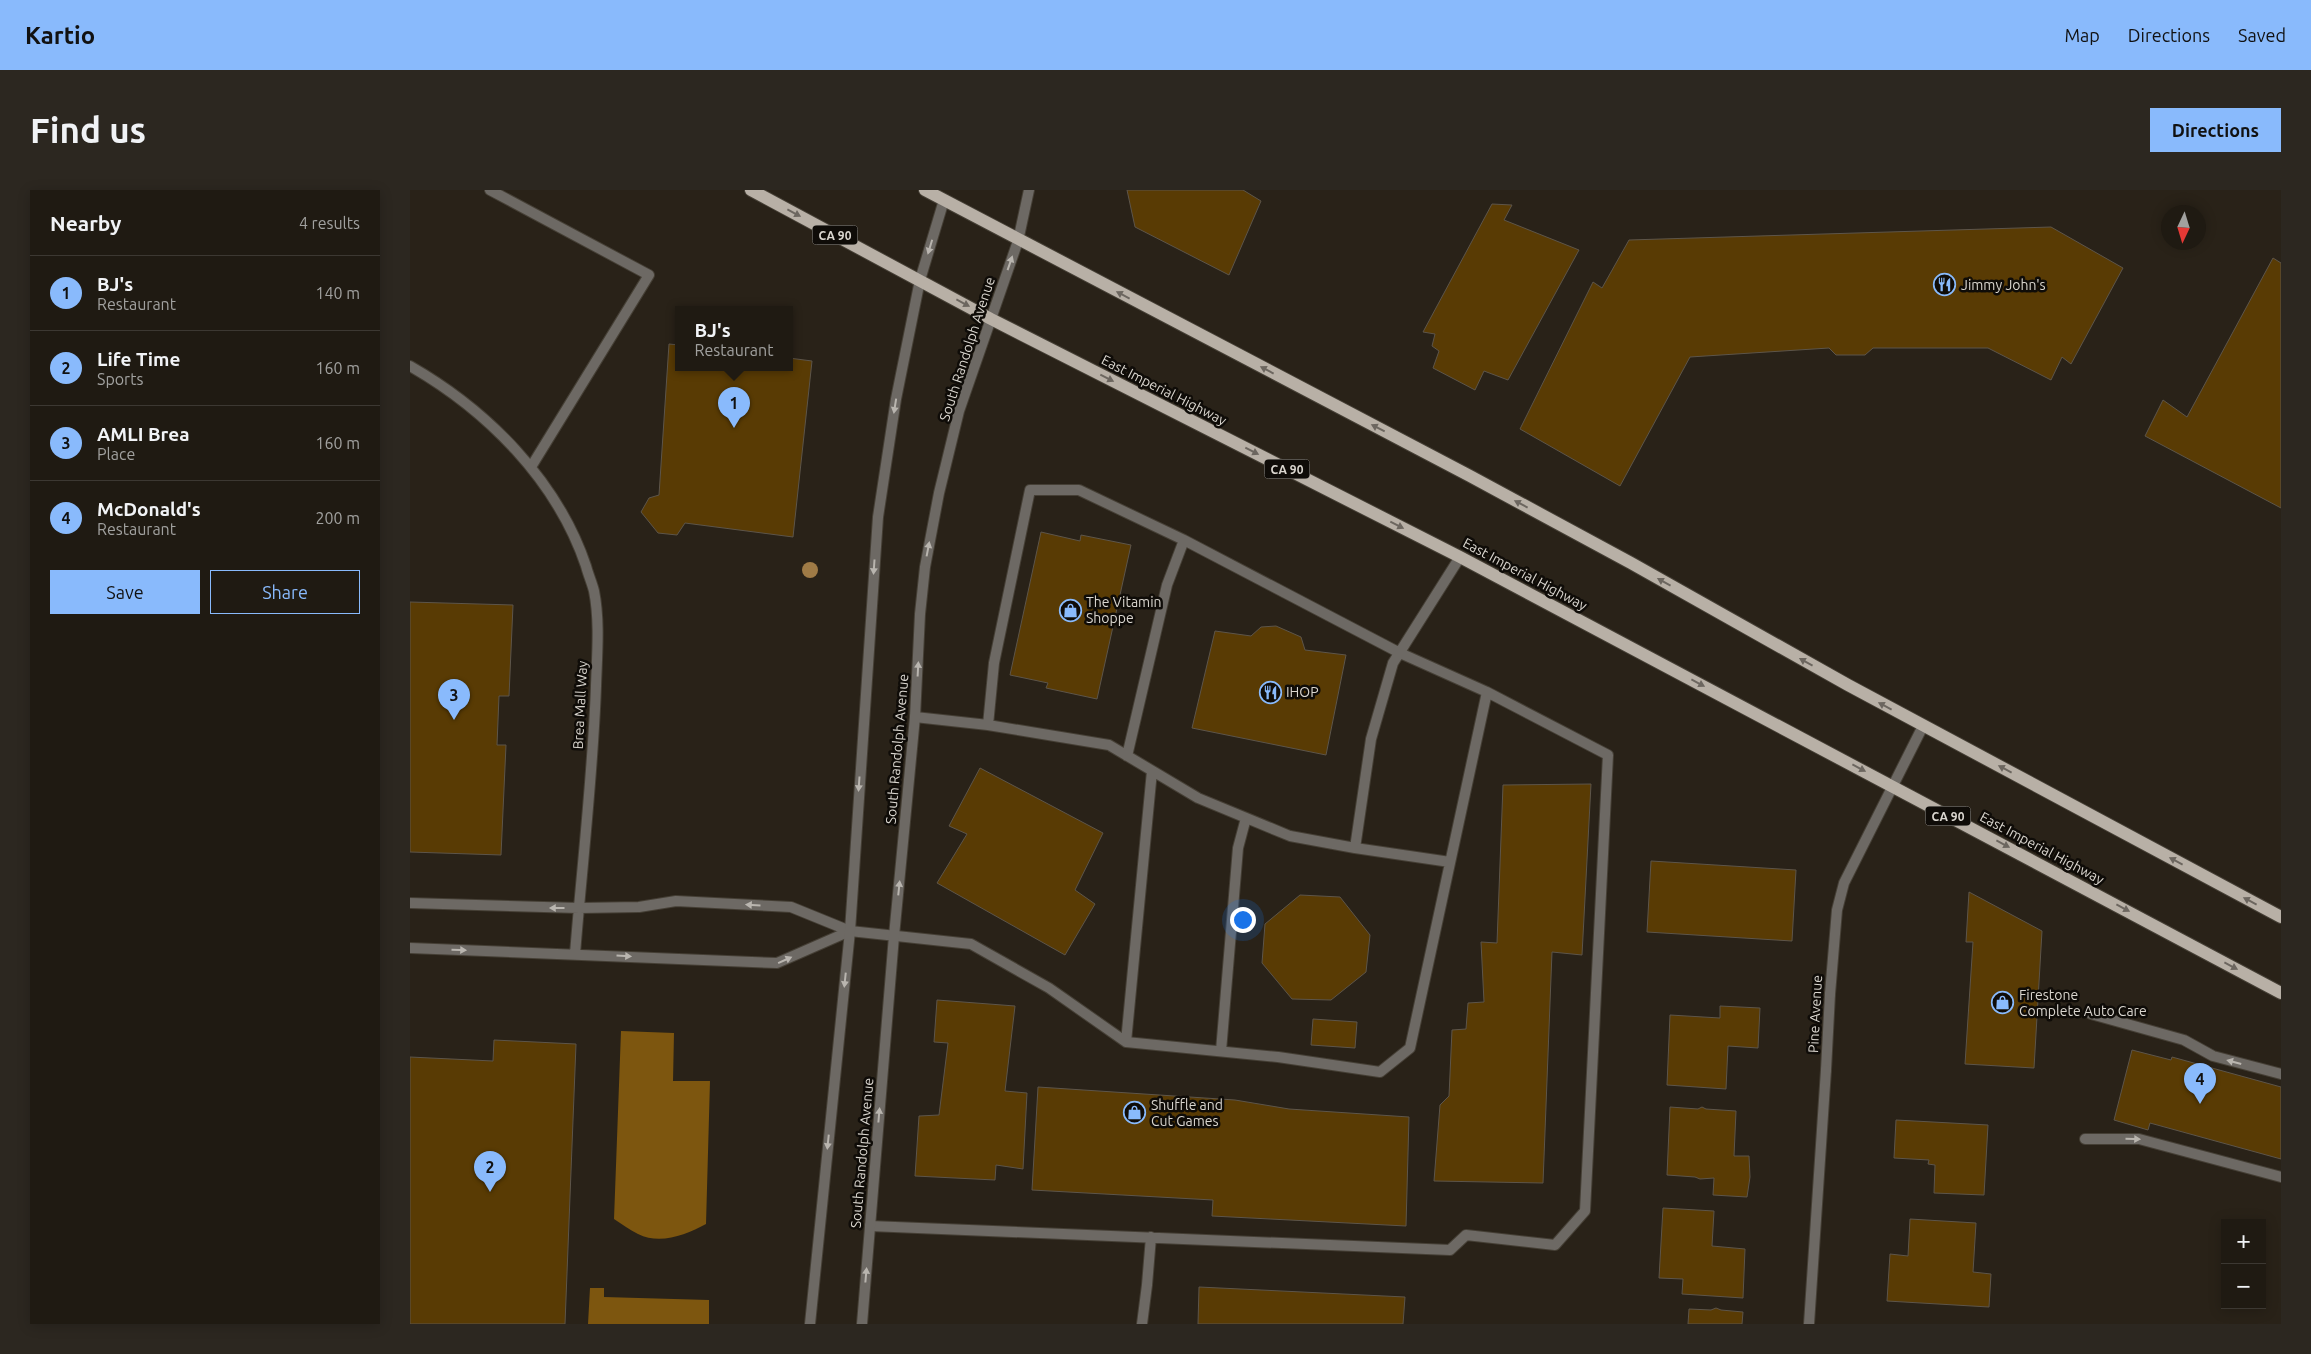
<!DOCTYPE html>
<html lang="en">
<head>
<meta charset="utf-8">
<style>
  body { margin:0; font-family:Ubuntu,sans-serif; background:#2c2720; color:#f1f3f6 }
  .controls { position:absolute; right:15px; bottom:15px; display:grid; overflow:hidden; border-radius:0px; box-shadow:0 2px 12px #0003 }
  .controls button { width:45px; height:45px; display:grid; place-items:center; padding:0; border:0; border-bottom:1px solid #3c3832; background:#1f1a12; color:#f1f3f6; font:25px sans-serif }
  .compass { position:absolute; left:1751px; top:15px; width:45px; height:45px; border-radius:50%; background:#1f1a12; box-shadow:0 2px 12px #0003; rotate:184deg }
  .you { position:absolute; left:832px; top:729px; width:18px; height:18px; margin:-12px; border:4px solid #fff; border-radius:50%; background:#1a73e8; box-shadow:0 0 0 8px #1a73e833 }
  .badge { display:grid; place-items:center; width:32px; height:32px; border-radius:50%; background:#89bafc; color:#111; font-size:16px; font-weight:700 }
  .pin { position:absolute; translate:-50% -41px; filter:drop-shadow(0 1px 2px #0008) }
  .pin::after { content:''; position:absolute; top:26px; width:18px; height:15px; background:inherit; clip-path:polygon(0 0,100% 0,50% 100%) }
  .popup { position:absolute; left:265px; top:116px; width:118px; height:65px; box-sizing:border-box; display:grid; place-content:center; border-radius:0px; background:#1f1a12; filter:drop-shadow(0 1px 4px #0005); font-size:16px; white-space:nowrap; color:#a1a19f }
  .popup b { font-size:19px; color:#f1f3f6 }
  .popup::after { content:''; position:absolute; left:50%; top:100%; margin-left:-10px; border:10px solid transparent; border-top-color:#1f1a12 }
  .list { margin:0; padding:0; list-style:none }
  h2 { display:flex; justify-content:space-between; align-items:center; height:65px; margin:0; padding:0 20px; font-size:21px }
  h2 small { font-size:16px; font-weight:400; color:#a1a19f }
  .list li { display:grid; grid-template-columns:32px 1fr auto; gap:15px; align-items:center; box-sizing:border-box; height:75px; padding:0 20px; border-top:1px solid #3c3832 }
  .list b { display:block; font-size:19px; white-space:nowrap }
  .list p { margin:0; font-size:16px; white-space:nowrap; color:#a1a19f }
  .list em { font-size:16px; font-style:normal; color:#a1a19f }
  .actions { display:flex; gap:10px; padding:15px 20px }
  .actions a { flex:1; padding:11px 0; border:1px solid #89bafc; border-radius:0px; text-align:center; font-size:18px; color:#89bafc }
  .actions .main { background:#89bafc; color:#111 }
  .map { position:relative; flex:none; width:1871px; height:1134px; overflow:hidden; border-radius:0px }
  header { display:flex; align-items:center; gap:30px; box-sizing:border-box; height:70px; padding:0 25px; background:#89bafc; color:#111 }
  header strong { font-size:24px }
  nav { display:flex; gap:28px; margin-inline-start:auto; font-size:18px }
  .intro { display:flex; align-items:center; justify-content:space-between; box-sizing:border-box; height:120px; padding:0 30px }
  h1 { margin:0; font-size:35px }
  .button { padding:12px 22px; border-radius:0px; background:#89bafc; color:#111; font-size:18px; font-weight:700 }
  main { display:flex; gap:30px; padding:0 30px }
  aside { flex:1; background:#1f1a12; border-radius:0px; box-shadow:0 2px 12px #0003 }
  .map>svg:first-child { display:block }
</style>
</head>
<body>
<header>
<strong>Kartio</strong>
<nav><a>Map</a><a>Directions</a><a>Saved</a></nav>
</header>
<div class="intro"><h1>Find us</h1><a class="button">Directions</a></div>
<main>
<aside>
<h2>Nearby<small>4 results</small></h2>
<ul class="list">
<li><span class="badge">1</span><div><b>BJ's</b><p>Restaurant</p></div><em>140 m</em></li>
<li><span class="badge">2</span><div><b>Life Time</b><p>Sports</p></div><em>160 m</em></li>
<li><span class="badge">3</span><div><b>AMLI Brea</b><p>Place</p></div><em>160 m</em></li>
<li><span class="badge">4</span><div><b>McDonald's</b><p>Restaurant</p></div><em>200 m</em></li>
</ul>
<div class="actions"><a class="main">Save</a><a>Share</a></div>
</aside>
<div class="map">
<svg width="1871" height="1134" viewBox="0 0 1871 1134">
  <rect width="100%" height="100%" fill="#292218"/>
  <!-- water -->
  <path fill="#7d560f" d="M211 841 264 843 263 891H300L296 1034C276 1045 250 1055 228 1044 220 1040 212 1034 204 1029Z
    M180 1098H194V1107L299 1110V1134H178Z"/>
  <!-- building -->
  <path fill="#593b04" stroke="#5d554a" d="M717 0H833L851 11 819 85 725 37Z
    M1082 14 1102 15 1094 30 1169 60 1098 190 1074 181 1065 200 1023 178 1029 161 1022 156 1025 144 1013 142Z
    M1641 37 1713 78 1661 174 1652 167 1641 190 1578 158H1463L1455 165H1426L1419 158 1280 167 1210 296 1110 239 1183 92 1192 98 1219 50Z
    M1863 68 1871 73V318L1735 246 1753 210 1777 227Z
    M259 154 269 155V177H379V168L402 171 383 347 275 333 267 345 248 343 231 322 239 308 249 305Z
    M631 342 670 351 671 345 721 355 687 509 636 498 638 493 600 485Z
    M0 412 103 415 99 506H89L87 555H96L91 665 0 662Z
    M866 436 891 447 895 460 936 465 916 565 782 538 805 441 841 446 851 437Z
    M570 578 693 643 665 700 685 714 655 765 527 693 557 644 539 636Z
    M1181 594 1172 765 1142 762 1133 993 1024 991 1030 915 1039 906 1042 840 1056 839 1058 813 1074 812 1071 752 1087 753 1093 595Z
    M1241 671 1386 680 1382 751 1237 742Z
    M1559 702 1632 741 1624 878 1555 874 1563 752H1556Z
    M890 705 930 707 960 745 956 782 921 810 882 809 852 773 855 734Z
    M527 810 605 816 595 901 617 903 613 979 586 975 585 990 505 986 509 926 529 925 538 853 524 852Z
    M1310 816 1350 818 1348 858 1318 856 1316 899 1257 895 1260 825 1310 828Z
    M903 829 947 832 945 858 901 855Z
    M84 850 166 854 155 1134H0V867L83 871Z
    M1722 860 1761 870 1762 867 1871 897V969L1740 933 1738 940 1704 930Z
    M628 897 825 910 879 919 999 927 996 1036 802 1026 803 1010 622 1000Z
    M1260 917 1288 919 1292 917 1296 919 1326 921 1324 966H1339L1340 987 1337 1007 1303 1005 1304 988 1290 989 1285 987 1257 985Z
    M1486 930 1578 935 1574 1005 1524 1003 1525 975 1518 974 1519 970 1484 968Z
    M1253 1018 1304 1021 1302 1056 1335 1059 1333 1108 1272 1104 1273 1089 1249 1088Z
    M1500 1029 1566 1033 1563 1082 1581 1084 1579 1117 1477 1111 1480 1064 1498 1066Z
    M789 1097 995 1107 993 1134H788Z
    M1306 1118 1311 1120 1333 1122 1332 1134H1278L1279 1119 1301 1120Z"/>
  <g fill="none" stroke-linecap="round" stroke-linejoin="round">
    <defs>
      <path id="service" d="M80 0 239 85 121 277
        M608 51 619 0
        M0 176C77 220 147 290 176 376 178 384 182 393 184 401 190 431 187 465 186 496 183 585 172 675 165 764
        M505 527 578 535 699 555 788 608 880 646 945 658 1040 672
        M717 566 757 395 774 350
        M945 658 961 549 983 473 1050 367
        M0 713 169 718 229 717 266 711 381 717 440 741 561 754 639 798 716 852 868 867 970 882 1000 858 1077 502
        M0 758 367 773 440 741
        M1681 824 1774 850 1803 866 1871 884
        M716 852 742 581
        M811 861 828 658 836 628
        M1416 880 1420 804
        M1675 949H1729L1871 987
        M460 1036 1040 1060 1056 1045 1145 1055 1175 1021 1198 565 1077 502 990 463 774 350 669 300H620L584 473 578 535
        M732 1134 737 1095 741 1047"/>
      <path id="minor" d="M1420 804 1427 720 1434 693 1513 536
        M1399 1134 1416 880"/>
      <path id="tertiary" d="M400 1134 440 741 468 327 486 209 510 90 534 10
        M452 1134 484 746 505 527 510 424 515 377 529 303 549 221 608 51"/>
      <path id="primary" d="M341 0 581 129 1050 367 1871 803
        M515 0 1060 286 1221 373 1438 495 1871 727"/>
    </defs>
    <!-- service casing -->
    <use href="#service" stroke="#453f35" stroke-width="12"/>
    <!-- minor casing -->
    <use href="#minor" stroke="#453f35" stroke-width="12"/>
    <!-- tertiary casing -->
    <use href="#tertiary" stroke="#453f35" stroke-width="12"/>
    <!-- primary casing -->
    <use href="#primary" stroke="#453f35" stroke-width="14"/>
    <!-- service -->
    <use href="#service" stroke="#6d6964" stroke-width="10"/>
    <!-- minor -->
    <use href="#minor" stroke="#6d6964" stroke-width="10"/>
    <!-- tertiary -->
    <use href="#tertiary" stroke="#6d6964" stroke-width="10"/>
    <!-- primary -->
    <use href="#primary" stroke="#b8b0a6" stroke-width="12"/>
  </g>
  <!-- trees -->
  <circle fill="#9f7b46" cx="400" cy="380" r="8"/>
  <!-- one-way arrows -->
  <defs><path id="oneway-solid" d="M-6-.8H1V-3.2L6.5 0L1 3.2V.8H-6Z" transform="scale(1.25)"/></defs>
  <g fill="#6c665f">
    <use href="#oneway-solid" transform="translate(384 23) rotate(28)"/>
    <use href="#oneway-solid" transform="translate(713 105) rotate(-152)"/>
    <use href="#oneway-solid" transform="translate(553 113) rotate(28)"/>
    <use href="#oneway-solid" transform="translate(857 180) rotate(-152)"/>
    <use href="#oneway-solid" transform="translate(697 188) rotate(27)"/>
    <use href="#oneway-solid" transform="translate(968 238) rotate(-153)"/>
    <use href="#oneway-solid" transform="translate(842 261) rotate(27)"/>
    <use href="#oneway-solid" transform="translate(1111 314) rotate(-152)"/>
    <use href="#oneway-solid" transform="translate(987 335) rotate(27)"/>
    <use href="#oneway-solid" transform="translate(1254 392) rotate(-151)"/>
    <use href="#oneway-solid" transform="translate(1396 472) rotate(-151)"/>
    <use href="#oneway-solid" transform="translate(1288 493) rotate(28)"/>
    <use href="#oneway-solid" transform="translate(1475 516) rotate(-152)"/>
    <use href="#oneway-solid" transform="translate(1449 578) rotate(28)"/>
    <use href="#oneway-solid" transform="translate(1595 579) rotate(-152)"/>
    <use href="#oneway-solid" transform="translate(1593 654) rotate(28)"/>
    <use href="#oneway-solid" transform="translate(1766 671) rotate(-152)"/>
    <use href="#oneway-solid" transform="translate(1840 711) rotate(-152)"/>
    <use href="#oneway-solid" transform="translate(1713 718) rotate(28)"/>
    <use href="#oneway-solid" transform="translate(1821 776) rotate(28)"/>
  </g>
  <g fill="#b9b5af">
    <use href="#oneway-solid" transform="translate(520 57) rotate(107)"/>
    <use href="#oneway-solid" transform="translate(600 73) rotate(-71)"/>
    <use href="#oneway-solid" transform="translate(485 216) rotate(99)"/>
    <use href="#oneway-solid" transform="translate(518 359) rotate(-79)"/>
    <use href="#oneway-solid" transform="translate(464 377) rotate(94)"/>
    <use href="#oneway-solid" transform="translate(508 479) rotate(-87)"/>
    <use href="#oneway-solid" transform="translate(449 594) rotate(94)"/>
    <use href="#oneway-solid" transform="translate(489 698) rotate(-84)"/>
    <use href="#oneway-solid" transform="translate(343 715) rotate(-177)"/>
    <use href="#oneway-solid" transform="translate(147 718) rotate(-180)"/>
    <use href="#oneway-solid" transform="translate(49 760) rotate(2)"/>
    <use href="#oneway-solid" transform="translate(214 766) rotate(3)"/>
    <use href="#oneway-solid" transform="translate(375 770) rotate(-24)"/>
    <use href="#oneway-solid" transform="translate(435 790) rotate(96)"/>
    <use href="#oneway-solid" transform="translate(1824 872) rotate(-165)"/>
    <use href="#oneway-solid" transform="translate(469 925) rotate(-85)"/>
    <use href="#oneway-solid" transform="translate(1723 949) rotate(2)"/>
    <use href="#oneway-solid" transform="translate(418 952) rotate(96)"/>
    <use href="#oneway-solid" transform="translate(456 1085) rotate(-85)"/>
  </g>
  <!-- icons -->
  <defs>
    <symbol id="restaurant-ring" viewBox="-11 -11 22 22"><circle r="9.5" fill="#0f0c08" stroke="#89bafc" stroke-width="1.5"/><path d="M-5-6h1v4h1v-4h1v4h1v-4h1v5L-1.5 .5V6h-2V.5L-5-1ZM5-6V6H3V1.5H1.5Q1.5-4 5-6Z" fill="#89bafc"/></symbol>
    <symbol id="shop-ring" viewBox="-11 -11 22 22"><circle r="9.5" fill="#0f0c08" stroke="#89bafc" stroke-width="1.5"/><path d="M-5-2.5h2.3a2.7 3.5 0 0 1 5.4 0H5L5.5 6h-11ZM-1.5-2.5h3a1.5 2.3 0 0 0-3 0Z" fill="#89bafc"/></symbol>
  </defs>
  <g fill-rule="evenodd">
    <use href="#restaurant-ring" x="1522" y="82" width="25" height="25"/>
    <use href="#shop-ring" x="648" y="408" width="25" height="25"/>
    <use href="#restaurant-ring" x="848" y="490" width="25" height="25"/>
    <use href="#shop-ring" x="1580" y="800" width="25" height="25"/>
    <use href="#shop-ring" x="712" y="910" width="25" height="25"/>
  </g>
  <g text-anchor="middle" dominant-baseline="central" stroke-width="5" stroke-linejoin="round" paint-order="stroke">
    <!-- shield labels -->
    <g fill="#0f0c08" stroke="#9d9993" stroke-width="1">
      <rect x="402.5" y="35.5" width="45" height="19" rx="4"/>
      <rect x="854.5" y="269.5" width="45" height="19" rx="4"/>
      <rect x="1515.5" y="616.5" width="45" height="19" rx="4"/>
    </g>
    <g font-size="12" font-weight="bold" fill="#dad6cf">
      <text x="425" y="45">CA 90</text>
      <text x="877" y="279">CA 90</text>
      <text x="1538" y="626">CA 90</text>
    </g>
    <!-- poi labels -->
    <g font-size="14" fill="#dad6cf" stroke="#0f0c08" text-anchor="start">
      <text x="1551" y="95">Jimmy John's</text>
      <text x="676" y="412">The Vitamin<tspan x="676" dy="16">Shoppe</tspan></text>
      <text x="876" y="502">IHOP</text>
      <text x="1609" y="805">Firestone<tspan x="1609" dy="16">Complete Auto Care</tspan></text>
      <text x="741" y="915">Shuffle and<tspan x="741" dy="16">Cut Games</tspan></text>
    </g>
    <!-- street labels -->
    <g font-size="14" fill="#dad6cf" stroke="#0f0c08">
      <text transform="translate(557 159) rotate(-72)">South Randolph Avenue</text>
      <text transform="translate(754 200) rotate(27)">East Imperial Highway</text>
      <text transform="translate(1115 384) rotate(28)">East Imperial Highway</text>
      <text transform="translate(170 515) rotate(-87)">Brea Mall Way</text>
      <text transform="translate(487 559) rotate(-85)">South Randolph Avenue</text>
      <text transform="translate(1632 658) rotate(28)">East Imperial Highway</text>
      <text transform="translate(1405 824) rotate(-87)">Pine Avenue</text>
      <text transform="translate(452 963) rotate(-85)">South Randolph Avenue</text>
    </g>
  </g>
</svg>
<div class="controls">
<button>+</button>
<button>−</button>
</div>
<svg class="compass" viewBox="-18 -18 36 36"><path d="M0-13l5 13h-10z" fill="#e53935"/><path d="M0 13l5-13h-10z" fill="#a1a19f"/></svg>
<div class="you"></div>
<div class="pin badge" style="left:324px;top:238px">1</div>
<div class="popup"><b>BJ's</b>Restaurant</div>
<div class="pin badge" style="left:80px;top:1002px">2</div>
<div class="pin badge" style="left:44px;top:530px">3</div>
<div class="pin badge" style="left:1790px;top:914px">4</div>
</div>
</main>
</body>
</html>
